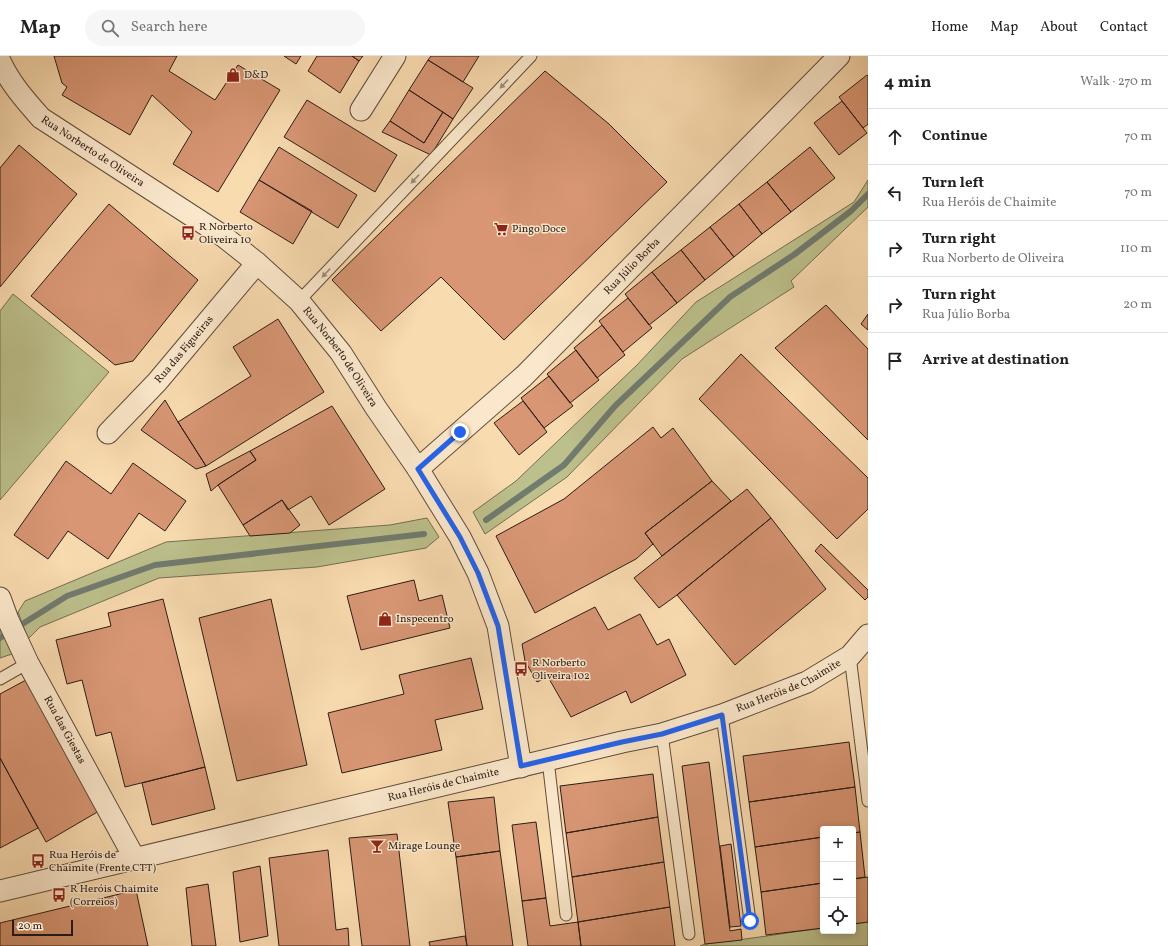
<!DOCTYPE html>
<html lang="en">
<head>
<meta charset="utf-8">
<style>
  body { margin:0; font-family:Vollkorn,serif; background:#f6f6f6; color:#222 }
  .controls { position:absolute; right:12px; bottom:12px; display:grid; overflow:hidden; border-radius:4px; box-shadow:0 2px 10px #0003 }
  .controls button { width:36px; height:36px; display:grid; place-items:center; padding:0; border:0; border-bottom:1px solid #e0e0e0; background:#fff; color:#222; font:20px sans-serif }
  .scale { position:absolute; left:12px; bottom:10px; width:61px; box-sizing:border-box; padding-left:4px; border:2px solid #2d1c16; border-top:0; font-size:11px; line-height:14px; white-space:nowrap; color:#2d1c16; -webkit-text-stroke:3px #fbe8cc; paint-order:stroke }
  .stop { position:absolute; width:12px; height:12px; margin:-9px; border:3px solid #2563eb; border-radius:50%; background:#fff }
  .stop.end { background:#2563eb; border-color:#fff; box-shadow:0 1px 4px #0008 }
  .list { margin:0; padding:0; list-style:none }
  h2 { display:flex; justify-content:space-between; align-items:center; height:52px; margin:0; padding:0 16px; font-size:17px }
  h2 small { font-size:13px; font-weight:400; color:#767676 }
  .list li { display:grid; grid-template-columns:26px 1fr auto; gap:12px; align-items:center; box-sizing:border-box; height:56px; padding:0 16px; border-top:1px solid #e0e0e0 }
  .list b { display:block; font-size:15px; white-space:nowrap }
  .list p { margin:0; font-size:13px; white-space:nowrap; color:#767676 }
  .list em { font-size:13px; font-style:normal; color:#767676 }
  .icon { flex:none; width:22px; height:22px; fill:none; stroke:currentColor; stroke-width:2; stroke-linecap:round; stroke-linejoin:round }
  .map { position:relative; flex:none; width:868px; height:890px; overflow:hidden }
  header { display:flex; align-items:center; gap:24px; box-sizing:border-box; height:56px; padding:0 20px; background:#fff; border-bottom:1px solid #e0e0e0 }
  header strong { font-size:19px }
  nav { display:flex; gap:22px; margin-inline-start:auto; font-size:14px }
  .search { width:280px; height:36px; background:#f6f6f6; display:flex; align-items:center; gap:10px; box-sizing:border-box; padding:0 14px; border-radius:22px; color:#767676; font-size:15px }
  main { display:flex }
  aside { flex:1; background:#fff }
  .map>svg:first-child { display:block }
</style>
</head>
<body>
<header>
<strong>Map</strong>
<div class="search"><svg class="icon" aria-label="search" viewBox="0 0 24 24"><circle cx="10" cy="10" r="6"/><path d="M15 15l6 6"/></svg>Search here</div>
<nav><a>Home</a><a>Map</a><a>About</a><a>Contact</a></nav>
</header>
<main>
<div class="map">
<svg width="868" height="890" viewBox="0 0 868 890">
  <rect width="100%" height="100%" fill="#f9dbb0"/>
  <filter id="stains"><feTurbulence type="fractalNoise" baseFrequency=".005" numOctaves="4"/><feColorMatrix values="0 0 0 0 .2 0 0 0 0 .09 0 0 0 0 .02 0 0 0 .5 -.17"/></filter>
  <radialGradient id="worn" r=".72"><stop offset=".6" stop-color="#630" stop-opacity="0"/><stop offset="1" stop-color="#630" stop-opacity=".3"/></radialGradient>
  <!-- green -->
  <path fill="#bcc08c" stroke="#746e51" d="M868 124V151L791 225 794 231 682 303 567 421 485 478 473 456 516 425 637 309 696 246 854 146Z
    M13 238 109 316 0 444V255Z
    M427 462 439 481 426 492 317 511 159 522 40 571 28 583 18 556 25 545 166 486 390 469Z
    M0 568 12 598 0 602Z
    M868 866V890H700L705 888C744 884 784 877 823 872V875H853V868Z"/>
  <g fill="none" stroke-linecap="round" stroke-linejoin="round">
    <!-- stream -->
    <path stroke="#717b6f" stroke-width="6" d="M486 464 564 409 615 350 730 241 795 198 851 155 868 138
      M0 582 67 540 155 509 424 478"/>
  </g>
  <!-- building -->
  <path fill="#d89674" stroke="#2d1c16" d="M54 0H177L169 15 215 44 238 9 280 34 218 136 173 108 192 76 152 39 130 79 62 39 67 31 62 27Z
    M284 0H301L296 8Z
    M317 0H352L359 5 340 37 308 15Z
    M352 0H363L359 5Z
    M431 0H479L463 26 428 4Z
    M428 4 473 32 453 63 409 34Z
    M545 15 609 68 667 126 504 284 441 221 381 275 332 224Z
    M867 19 868 20V68L863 72 839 41Z
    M409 34 443 56 424 87 390 65Z
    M307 44 397 99 375 136 284 81Z
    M842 45 867 77 839 99 814 67Z
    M443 56 453 63 431 99 382 76 390 65 424 87Z
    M19 89 77 138 0 231V112Z
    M279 91 357 139 338 172 259 124Z
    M810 91 835 122 791 156 767 126Z
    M259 124 312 155 293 188 240 156Z
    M767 126 791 156 762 178 739 148Z
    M109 148 198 224 133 305 115 309 31 240Z
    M739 148 762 178 734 201 710 171Z
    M710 171 734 201 705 224 681 194Z
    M681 194 705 224 677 247 652 216Z
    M652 216 677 247 649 269 625 238Z
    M628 242 652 272 623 296 599 265Z
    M826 249 868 293V384L775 292Z
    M868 258V274L861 268Z
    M278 263 324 336 206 410 178 366 251 320 233 291Z
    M602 269 625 299 597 322 574 292Z
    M576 294 599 324 570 347 547 318Z
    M741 298 868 422V453L837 483 699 343Z
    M549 320 573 350 544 372 521 342Z
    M165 344 178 366 206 410 196 413 141 374Z
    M523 345 547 376 519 399 494 367Z
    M332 350 385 433 329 469 311 440 288 454 282 444 243 469 218 429 256 404 250 395Z
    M653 371 661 382 673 372 712 425 645 477 653 488 636 503 535 557 496 480 564 443Z
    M250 395 256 404 218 429 211 435 206 418Z
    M66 405 111 438 133 407 186 445 165 475 139 457 108 503 68 475 48 503 14 479Z
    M712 425 731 445 662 500 645 477Z
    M747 433 771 462 677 539 659 552 634 522Z
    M282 444 300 469 290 477 250 480 243 469Z
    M771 462 826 533 735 609 677 539Z
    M821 488 868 534V541L865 544 815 495Z
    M414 524 419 545 442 539 450 572 361 594 347 540Z
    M163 543 205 711 125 731 111 676 96 680 82 624 67 628 56 584 111 570 108 557Z
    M271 543 307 709 237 725 199 562Z
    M595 551 608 574 640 558 657 589 669 583 686 619 631 647 626 635 571 661 548 621 537 626 525 605 522 588Z
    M471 602 483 653 435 664 442 694 342 717 328 657 404 638 399 619Z
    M26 624 99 755 46 786 0 702V638Z
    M849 686 855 731 749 746 743 700Z
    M0 702 38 772 0 792Z
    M709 706 730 875 741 873 742 884 705 888 682 710Z
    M205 711 215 753 152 769 142 727Z
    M653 718 658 761 566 777 560 730Z
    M855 731 860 776 853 777V773H823V781L755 791 749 746Z
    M494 741 500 795 456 801 448 746Z
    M658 761 664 806 572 821 566 777Z
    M536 766 546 842 522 845 512 769Z
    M860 776 865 821 853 823V777Z
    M397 778 410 890H362L349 782Z
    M823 781V827L761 836 755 791Z
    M731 788 741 870 730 871 720 790Z
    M328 794 336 874 348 872 349 890H279L269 802Z
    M500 795 513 890H467L456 801Z
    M664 806 670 851 578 866 572 821Z
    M260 810 268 880 240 886 233 816Z
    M868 821V866L853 868V823Z
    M823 827V872L766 879 761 836Z
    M208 828 216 890H192L186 832Z
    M136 834 148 890H0V867Z
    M546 842 550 870 578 866 581 890H528L522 845Z
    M670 851 675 890H581L578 866Z
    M465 880 467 890H430L429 886Z"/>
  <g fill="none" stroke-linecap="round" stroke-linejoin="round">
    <defs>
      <path id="service" d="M299 245 531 0
        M850 600 868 745
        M0 623 28 607
        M722 659 750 865
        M662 678 689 878
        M548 704 566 859"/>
      <g id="minor">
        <path id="s1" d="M0 5C10 27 25 44 41 62L223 180 257 207 299 245 341 297 376 352 418 413 460 481 478 517 498 570 521 711"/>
        <path d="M361 54 395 0"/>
        <path id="s2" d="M108 377 157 326 257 207"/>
        <path id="s3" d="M418 413 524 320 839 0"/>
        <path id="s4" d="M0 542 8 564 28 607 135 803"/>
        <path id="s5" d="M0 835 622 686 662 678 722 659 807 626 850 600 868 579"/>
      </g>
    </defs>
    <!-- service casing -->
    <use href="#service" stroke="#604c3c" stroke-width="13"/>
    <!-- minor casing -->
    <use href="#minor" stroke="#604c3c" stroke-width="23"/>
    <!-- service -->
    <use href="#service" stroke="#fbe8cc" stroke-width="11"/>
    <!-- minor -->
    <use href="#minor" stroke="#fbe8cc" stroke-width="21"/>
  </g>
  <!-- one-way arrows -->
  <defs><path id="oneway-solid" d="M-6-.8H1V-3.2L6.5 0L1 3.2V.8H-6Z"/></defs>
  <g fill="#9e8c7a">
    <use href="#oneway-solid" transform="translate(504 28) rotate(133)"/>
    <use href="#oneway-solid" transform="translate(415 123) rotate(133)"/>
    <use href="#oneway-solid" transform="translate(326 217) rotate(133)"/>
  </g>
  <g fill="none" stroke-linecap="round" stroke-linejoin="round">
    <!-- route -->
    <path stroke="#2563eb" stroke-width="5" d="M460 376 418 413 460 481 478 517 498 570 521 710 622 686 662 678 722 659 750 865"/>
  </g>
  <!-- icons -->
  <defs>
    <symbol id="shop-bare" viewBox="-9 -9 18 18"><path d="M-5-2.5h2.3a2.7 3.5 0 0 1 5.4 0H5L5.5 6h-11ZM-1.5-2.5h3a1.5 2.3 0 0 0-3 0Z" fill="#8f2418" stroke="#fbe8cc" stroke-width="2.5" paint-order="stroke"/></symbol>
    <symbol id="supermarket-bare" viewBox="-9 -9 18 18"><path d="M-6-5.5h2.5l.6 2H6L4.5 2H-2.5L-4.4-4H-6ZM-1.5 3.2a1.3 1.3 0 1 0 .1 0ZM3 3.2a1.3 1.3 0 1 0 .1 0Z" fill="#8f2418" stroke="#fbe8cc" stroke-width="2.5" paint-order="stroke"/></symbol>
    <symbol id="bus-bare" viewBox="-9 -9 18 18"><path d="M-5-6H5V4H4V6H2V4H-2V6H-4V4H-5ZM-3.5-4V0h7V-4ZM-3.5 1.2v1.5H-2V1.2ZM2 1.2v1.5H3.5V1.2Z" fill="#8f2418" stroke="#fbe8cc" stroke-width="2.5" paint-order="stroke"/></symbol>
    <symbol id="bar-bare" viewBox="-9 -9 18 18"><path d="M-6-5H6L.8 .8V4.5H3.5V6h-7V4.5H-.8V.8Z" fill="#8f2418" stroke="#fbe8cc" stroke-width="2.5" paint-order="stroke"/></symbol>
  </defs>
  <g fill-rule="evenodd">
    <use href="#shop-bare" x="223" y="9" width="20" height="20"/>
    <use href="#supermarket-bare" x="491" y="163" width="20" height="20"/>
    <use href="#bus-bare" x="178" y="167" width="20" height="20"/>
    <use href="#shop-bare" x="375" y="553" width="20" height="20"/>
    <use href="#bus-bare" x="511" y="603" width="20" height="20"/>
    <use href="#bar-bare" x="367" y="780" width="20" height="20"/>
    <use href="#bus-bare" x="28" y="795" width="20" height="20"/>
    <use href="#bus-bare" x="49" y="829" width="20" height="20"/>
  </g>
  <g text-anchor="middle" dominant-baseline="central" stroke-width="3" stroke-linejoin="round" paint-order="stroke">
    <!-- poi labels -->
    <g font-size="11" fill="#2d1c16" stroke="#fbe8cc" text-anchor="start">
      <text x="244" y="19">D&amp;D</text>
      <text x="199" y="171">R Norberto<tspan x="199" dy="13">Oliveira 10</tspan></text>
      <text x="512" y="173">Pingo Doce</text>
      <text x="396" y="563">Inspecentro</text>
      <text x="532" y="607">R Norberto<tspan x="532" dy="13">Oliveira 102</tspan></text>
      <text x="388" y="790">Mirage Lounge</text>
      <text x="49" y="799">Rua Heróis de<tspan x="49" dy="13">Chaimite (Frente CTT)</tspan></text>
      <text x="70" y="833">R Heróis Chaimite<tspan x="70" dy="13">(Correios)</tspan></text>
    </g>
    <!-- street labels -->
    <g font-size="11" fill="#2d1c16" stroke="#fbe8cc">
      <text stroke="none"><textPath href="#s1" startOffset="132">Rua Norberto de Oliveira</textPath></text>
      <text stroke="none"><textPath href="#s3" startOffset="295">Rua Júlio Borba</textPath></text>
      <text stroke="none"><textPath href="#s2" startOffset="113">Rua das Figueiras</textPath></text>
      <text stroke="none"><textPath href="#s1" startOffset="457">Rua Norberto de Oliveira</textPath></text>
      <text stroke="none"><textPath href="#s5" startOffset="816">Rua Heróis de Chaimite</textPath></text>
      <text stroke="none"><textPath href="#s4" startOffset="147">Rua das Giestas</textPath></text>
      <text stroke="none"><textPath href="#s5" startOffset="456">Rua Heróis de Chaimite</textPath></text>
    </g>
  </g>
  <rect width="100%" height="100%" filter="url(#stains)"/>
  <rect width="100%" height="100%" fill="url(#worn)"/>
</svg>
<div class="controls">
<button>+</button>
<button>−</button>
<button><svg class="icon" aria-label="locate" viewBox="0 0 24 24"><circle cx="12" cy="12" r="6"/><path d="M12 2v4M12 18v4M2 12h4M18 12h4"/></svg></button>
</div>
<div class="scale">20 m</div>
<div class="stop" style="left:750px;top:865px"></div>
<div class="stop end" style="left:460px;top:376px"></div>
</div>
<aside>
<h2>4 min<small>Walk · 270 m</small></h2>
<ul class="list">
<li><svg class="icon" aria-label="ahead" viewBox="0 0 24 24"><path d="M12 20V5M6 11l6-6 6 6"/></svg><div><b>Continue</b></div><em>70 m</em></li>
<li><svg class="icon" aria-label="left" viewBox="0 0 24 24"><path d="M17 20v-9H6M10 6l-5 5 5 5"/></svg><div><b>Turn left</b><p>Rua Heróis de Chaimite</p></div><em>70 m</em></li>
<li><svg class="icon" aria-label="right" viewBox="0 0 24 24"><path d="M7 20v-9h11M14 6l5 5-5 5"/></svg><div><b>Turn right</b><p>Rua Norberto de Oliveira</p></div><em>110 m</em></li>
<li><svg class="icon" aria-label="right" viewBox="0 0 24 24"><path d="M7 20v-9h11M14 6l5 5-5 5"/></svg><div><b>Turn right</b><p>Rua Júlio Borba</p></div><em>20 m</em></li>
<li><svg class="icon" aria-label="arrive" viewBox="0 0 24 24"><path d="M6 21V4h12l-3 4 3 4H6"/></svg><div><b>Arrive at destination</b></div></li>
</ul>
</aside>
</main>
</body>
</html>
